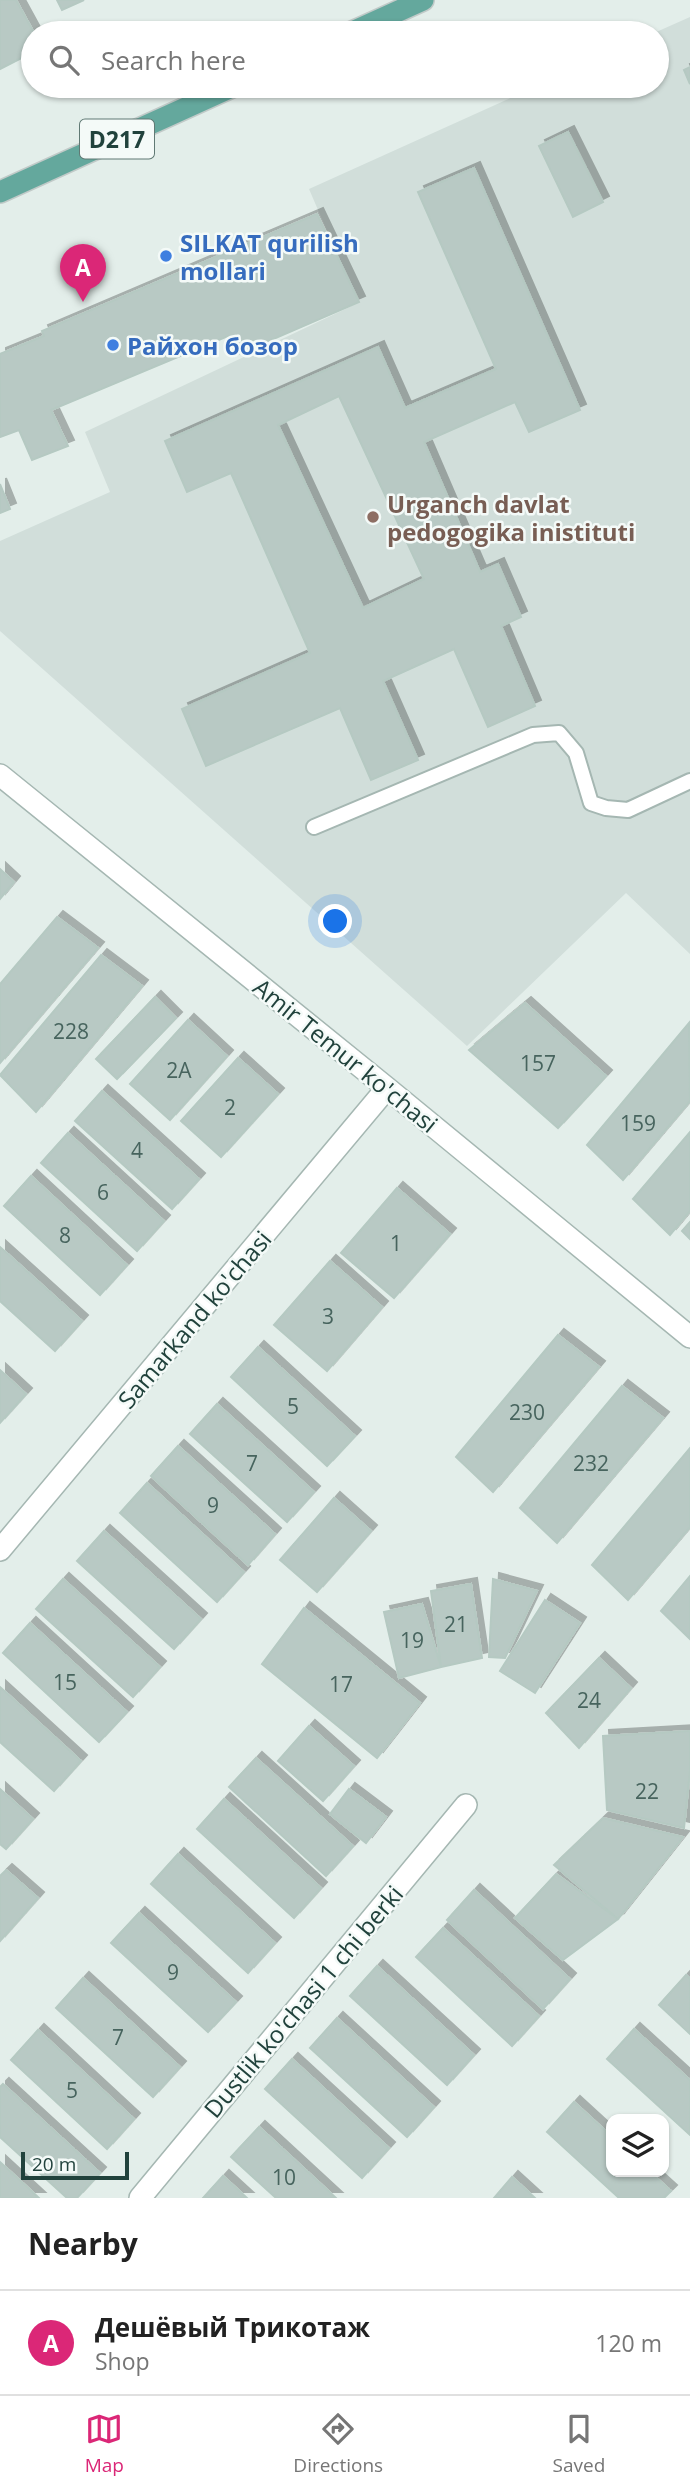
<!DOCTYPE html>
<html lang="en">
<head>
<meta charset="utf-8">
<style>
  body { margin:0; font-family:"Open Sans",sans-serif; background:#f2f2f2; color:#222 }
  .controls { position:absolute; right:21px; bottom:21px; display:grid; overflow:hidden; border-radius:14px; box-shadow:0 2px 5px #0004 }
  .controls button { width:63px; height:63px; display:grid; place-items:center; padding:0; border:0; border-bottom:2px solid #e0e0e0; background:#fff; color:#222; font:35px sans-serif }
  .scale { position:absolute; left:21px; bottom:18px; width:108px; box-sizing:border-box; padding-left:7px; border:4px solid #21423c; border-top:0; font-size:19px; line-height:24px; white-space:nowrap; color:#21423c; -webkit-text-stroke:5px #f4faf8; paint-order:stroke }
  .you { position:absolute; left:336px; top:922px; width:24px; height:24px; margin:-18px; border:5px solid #fff; border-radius:50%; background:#1a73e8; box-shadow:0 0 0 10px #1a73e833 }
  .badge { display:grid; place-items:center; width:46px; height:46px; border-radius:50%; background:#db2777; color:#fff; font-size:23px; font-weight:700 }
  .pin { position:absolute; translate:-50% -58px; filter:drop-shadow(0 2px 4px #0008) }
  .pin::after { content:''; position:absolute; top:37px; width:24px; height:21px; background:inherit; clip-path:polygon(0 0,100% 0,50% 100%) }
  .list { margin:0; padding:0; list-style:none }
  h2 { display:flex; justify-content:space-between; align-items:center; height:91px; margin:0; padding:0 28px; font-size:30px }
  h2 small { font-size:23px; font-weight:400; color:#767676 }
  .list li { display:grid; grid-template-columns:46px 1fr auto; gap:21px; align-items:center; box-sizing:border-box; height:105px; padding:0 28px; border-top:2px solid #e0e0e0 }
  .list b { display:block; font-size:26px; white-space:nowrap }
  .list p { margin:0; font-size:23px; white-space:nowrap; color:#767676 }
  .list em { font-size:23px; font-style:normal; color:#767676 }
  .icon { flex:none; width:38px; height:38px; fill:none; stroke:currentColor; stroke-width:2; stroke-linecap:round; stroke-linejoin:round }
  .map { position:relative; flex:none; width:690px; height:2198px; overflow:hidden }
  .search { position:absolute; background:#fff; box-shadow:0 2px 5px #0004; left:21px; right:21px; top:21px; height:77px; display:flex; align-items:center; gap:18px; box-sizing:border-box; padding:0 24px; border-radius:38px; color:#767676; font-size:26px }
  .sheet { height:196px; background:#fff }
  nav { display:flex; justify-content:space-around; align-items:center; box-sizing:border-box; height:98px; border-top:2px solid #e0e0e0; background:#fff; font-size:19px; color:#767676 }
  nav a { display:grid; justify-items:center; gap:4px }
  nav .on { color:#db2777 }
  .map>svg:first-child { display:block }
</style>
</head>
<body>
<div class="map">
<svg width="690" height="2198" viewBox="0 0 690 2198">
  <defs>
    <filter id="shadow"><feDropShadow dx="6" dy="-6" stdDeviation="0" flood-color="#0004"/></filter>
  </defs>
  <rect width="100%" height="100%" fill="#e3eeea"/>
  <!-- built -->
  <path fill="#d1deda" d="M690 17V954L626 893 467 1046 0 631V541L110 492 85 432 358 303 309 189 537 86H657V33H654Z"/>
  <!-- building -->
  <path fill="#b8c9c4" stroke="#b5c9c2" stroke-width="2" fill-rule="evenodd" filter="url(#shadow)" d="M0 0H16L34 33 33 52 0 69Z
    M57 0H84L62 10Z
    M690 67V84L684 70Z
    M568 132 603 202 573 217 539 146Z
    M474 168 580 410 529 432 515 402 424 442 480 572 498 564 521 617 501 626 535 706 488 727 454 649 383 681 418 760 371 780 340 708 206 766 182 709 310 653 231 473 187 492 165 441 378 347 405 408 496 369 418 192ZM339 396 424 579 363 608 278 425Z
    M317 214 359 302 234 356 228 336 51 410 68 446 32 460 19 430 0 437V354L44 336 42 331Z
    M0 484 10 509 0 513Z
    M0 869 14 882 0 899Z
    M57 917 98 948 0 1063V984Z
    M101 955 142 986 36 1112 0 1075Z
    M155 997 176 1018 117 1079 96 1059Z
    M525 1003 606 1076 558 1128 469 1050Z
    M188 1020 227 1056 170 1120 130 1084Z
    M689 1023 690 1101 623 1180 587 1145Z
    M238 1058 278 1094 221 1157 181 1121Z
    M102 1091 199 1179 172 1209 75 1121Z
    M690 1132V1211L670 1235 633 1199Z
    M68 1133 164 1221 137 1251 41 1163Z
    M31 1176 127 1265 100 1295 4 1206Z
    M397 1188 450 1234 394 1298 341 1253Z
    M690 1222V1239L682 1231Z
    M0 1247 82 1321 55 1351 0 1301Z
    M330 1261 382 1307 327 1371 274 1325Z
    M558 1335 599 1367 493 1492 456 1457Z
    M258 1347 355 1436 327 1466 231 1377Z
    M0 1370 26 1394 0 1423Z
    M622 1386 663 1418 557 1543 520 1508Z
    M217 1404 314 1492 287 1522 190 1434Z
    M178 1446 275 1534 248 1565 151 1476Z
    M690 1448V1527L628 1600 592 1565Z
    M147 1483 244 1572 217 1602 120 1513Z
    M334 1498 371 1531 317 1592 280 1560Z
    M104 1531 201 1619 174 1649 77 1561Z
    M690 1576V1639L661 1611Z
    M63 1579 160 1667 133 1697 36 1609Z
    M493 1579 537 1591 505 1658 489 1657Z
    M471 1584 482 1658 441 1667 431 1591Z
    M545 1600 580 1623 535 1693 500 1671Z
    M422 1604 441 1667 399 1678 384 1612Z
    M304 1608 420 1703 377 1758 262 1664Z
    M30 1623 127 1712 99 1742 3 1653Z
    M599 1658 631 1688 579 1748 546 1713Z
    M0 1687 81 1761 54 1791 0 1742Z
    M309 1726 354 1766 323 1801 278 1761Z
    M690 1731V1771L684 1828 607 1810 603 1736Z
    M256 1758 353 1846 326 1876 229 1787Z
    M0 1789 33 1819 6 1849 0 1844Z
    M349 1789 386 1817 366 1843 330 1814Z
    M224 1799 321 1888 294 1918 197 1829Z
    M603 1818 683 1837 618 1919 554 1865Z
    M178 1854 275 1943 248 1973 151 1884Z
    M6 1870 38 1898 0 1941V1876Z
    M556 1874 618 1919 563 1960 515 1918Z
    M474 1890 570 1979 543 2009 447 1920Z
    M139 1913 236 2002 208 2032 111 1943Z
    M443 1928 539 2016 512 2046 416 1957Z
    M377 1966 474 2055 447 2085 350 1996Z
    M686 1975 690 1979V2034L659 2005Z
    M83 1978 180 2067 153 2097 56 2008Z
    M337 2018 434 2107 407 2137 310 2048Z
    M634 2029 690 2080V2135L607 2059Z
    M38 2030 134 2119 107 2149 11 2060Z
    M292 2059 389 2148 362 2178 265 2089Z
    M3 2084 100 2173 77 2198H67L0 2137V2087Z
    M574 2102 611 2136V2172H650L671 2191 664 2198H619L547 2132Z
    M259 2127 336 2198H276L231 2157Z
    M0 2162 39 2198H0Z
    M223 2176 247 2198H203Z
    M512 2177 535 2198H494Z"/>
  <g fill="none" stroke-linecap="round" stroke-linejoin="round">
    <defs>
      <path id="service" d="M314 827 533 735 559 733 576 753 591 803 606 808 628 810 690 781"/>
      <path id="minor" d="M0 775 387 1088 690 1337
        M0 1550 387 1088
        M140 2198 466 1805"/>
      <path id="primary" d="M350 33 423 0
        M0 192 234 86"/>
    </defs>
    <!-- service casing -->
    <use href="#service" stroke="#a5b7b2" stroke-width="18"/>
    <!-- minor casing -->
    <use href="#minor" stroke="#a5b7b2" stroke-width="24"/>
    <!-- primary casing -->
    <use href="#primary" stroke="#c1cac8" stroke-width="24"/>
    <!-- service -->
    <use href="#service" stroke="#fff" stroke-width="14"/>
    <!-- minor -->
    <use href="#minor" stroke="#fff" stroke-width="21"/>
    <!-- primary -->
    <use href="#primary" stroke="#64a89d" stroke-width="21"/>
  </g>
  <!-- markers -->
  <g fill="#3f7fe0" stroke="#f4faf8" stroke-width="2.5">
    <circle cx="166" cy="256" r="7"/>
    <circle cx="113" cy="345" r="7"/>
  </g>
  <circle fill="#8d6e63" stroke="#f4faf8" stroke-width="2.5" cx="373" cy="517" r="7"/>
  <g text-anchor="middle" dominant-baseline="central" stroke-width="5" stroke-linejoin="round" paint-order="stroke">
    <!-- number labels -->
    <g font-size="21" fill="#47645e">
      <text x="71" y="1031">228</text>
      <text x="538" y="1063">157</text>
      <text x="179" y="1070">2A</text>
      <text x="230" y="1107">2</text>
      <text x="638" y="1123">159</text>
      <text x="137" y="1150">4</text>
      <text x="103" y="1192">6</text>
      <text x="65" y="1235">8</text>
      <text x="396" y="1243">1</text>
      <text x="328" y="1316">3</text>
      <text x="293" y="1406">5</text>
      <text x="527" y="1412">230</text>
      <text x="252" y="1463">7</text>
      <text x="591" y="1463">232</text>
      <text x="213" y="1505">9</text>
      <text x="456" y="1624">21</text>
      <text x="412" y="1640">19</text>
      <text x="65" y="1682">15</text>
      <text x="341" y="1684">17</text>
      <text x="589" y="1700">24</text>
      <text x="647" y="1791">22</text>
      <text x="173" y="1972">9</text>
      <text x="118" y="2037">7</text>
      <text x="72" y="2090">5</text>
      <text x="284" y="2177">10</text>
    </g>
    <!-- shield labels -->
    <rect fill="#f4faf8" stroke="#607974" stroke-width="2" x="80" y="119.5" width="74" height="39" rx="5"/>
    <g font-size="23" font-weight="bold" fill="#21423c">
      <text x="117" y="139">D217</text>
    </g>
    <!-- shop labels -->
    <g font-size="24" font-weight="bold" fill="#366cbe" stroke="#f4faf8" text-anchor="start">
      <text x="180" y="242">SILKAT qurilish<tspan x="180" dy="28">mollari</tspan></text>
      <text x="127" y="345">Райхон бозор</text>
    </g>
    <!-- education labels -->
    <g font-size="24" font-weight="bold" fill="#785e54" stroke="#f4faf8" text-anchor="start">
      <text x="387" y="503">Urganch davlat<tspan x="387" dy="28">pedogogika inistituti</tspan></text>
    </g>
    <!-- street labels -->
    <g font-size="24" fill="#21423c" stroke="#f4faf8">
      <text transform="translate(346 1055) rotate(39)">Amir Temur ko'chasi</text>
      <text transform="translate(194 1319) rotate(-50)">Samarkand ko'chasi</text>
      <text transform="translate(303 2001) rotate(-50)">Dustlik ko'chasi 1 chi berki</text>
    </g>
  </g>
</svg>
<div class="controls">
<button><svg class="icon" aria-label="layers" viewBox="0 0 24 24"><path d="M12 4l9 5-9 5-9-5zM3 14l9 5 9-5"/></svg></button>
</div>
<div class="scale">20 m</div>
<div class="you"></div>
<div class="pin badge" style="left:83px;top:302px">A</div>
<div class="search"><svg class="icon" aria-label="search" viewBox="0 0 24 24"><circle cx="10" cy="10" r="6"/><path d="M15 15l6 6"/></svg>Search here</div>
</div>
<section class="sheet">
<h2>Nearby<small></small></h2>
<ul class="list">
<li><span class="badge">A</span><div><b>Дешёвый Трикотаж</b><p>Shop</p></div><em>120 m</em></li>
</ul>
</section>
<nav>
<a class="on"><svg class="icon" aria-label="map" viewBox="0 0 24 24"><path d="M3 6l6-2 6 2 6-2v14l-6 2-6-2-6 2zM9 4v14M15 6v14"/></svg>Map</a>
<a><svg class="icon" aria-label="directions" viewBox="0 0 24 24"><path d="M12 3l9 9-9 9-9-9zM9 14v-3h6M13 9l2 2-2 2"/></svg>Directions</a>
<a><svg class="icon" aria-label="saved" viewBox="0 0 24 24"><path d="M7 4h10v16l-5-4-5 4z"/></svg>Saved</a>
</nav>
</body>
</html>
